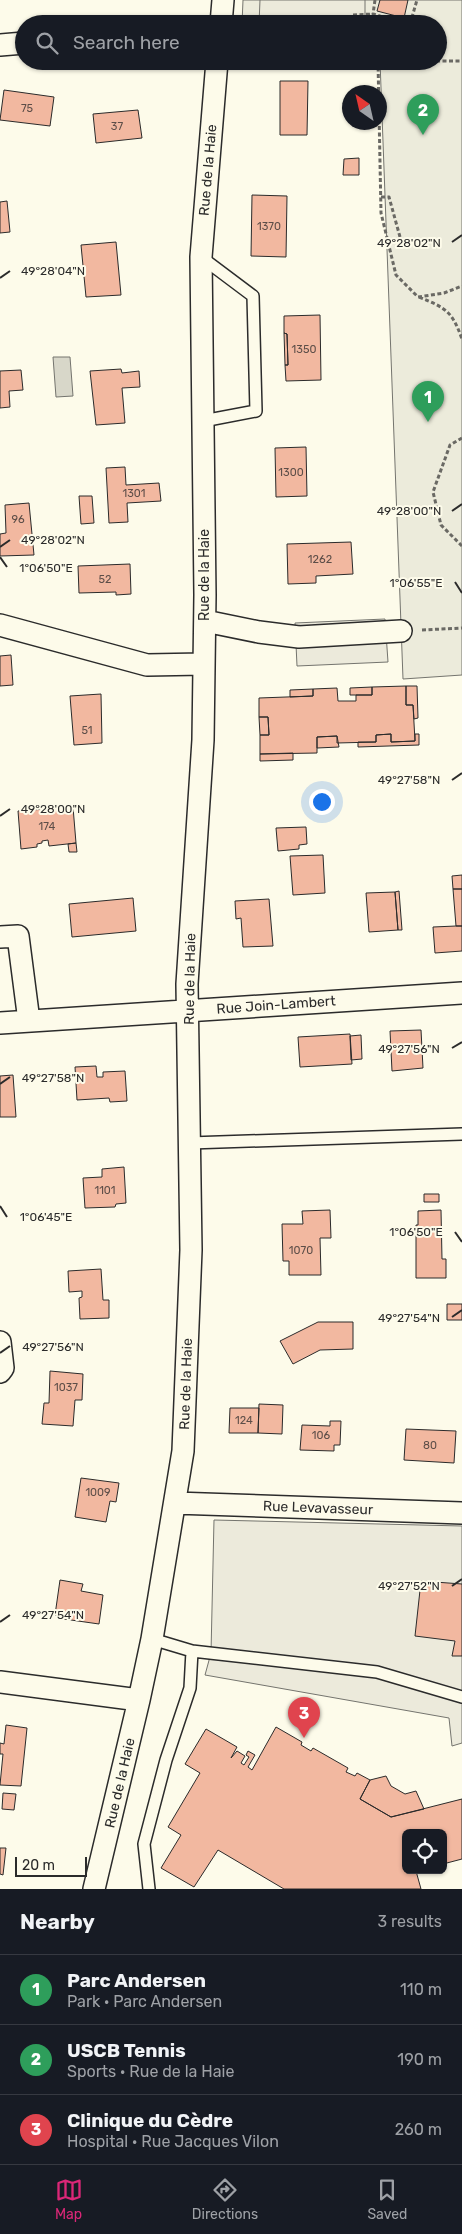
<!DOCTYPE html>
<html lang="en">
<head>
<meta charset="utf-8">
<style>
  body { margin:0; font-family:Rubik,sans-serif; background:#20242c; color:#f1f3f6 }
  .controls { position:absolute; right:15px; bottom:15px; display:grid; overflow:hidden; border-radius:8px; box-shadow:0 1px 4px #0004 }
  .controls button { width:45px; height:45px; display:grid; place-items:center; padding:0; border:0; border-bottom:1px solid #363941; background:#171b24; color:#f1f3f6; font:25px sans-serif }
  .compass { position:absolute; left:342px; top:85px; width:45px; height:45px; border-radius:50%; background:#171b24; box-shadow:0 1px 4px #0004; rotate:326deg }
  .scale { position:absolute; left:15px; bottom:12px; width:72px; box-sizing:border-box; padding-left:5px; border:2px solid #2b2b2b; border-top:0; font-size:14px; line-height:18px; white-space:nowrap; color:#2b2b2b; -webkit-text-stroke:4px #fdfbea; paint-order:stroke }
  .you { position:absolute; left:321px; top:801px; width:18px; height:18px; margin:-12px; border:4px solid #fff; border-radius:50%; background:#1a73e8; box-shadow:0 0 0 8px #1a73e833 }
  .badge { display:grid; place-items:center; width:32px; height:32px; border-radius:50%; background:#db2777; color:#fff; font-size:16px; font-weight:700 }
  .pin { position:absolute; translate:-50% -41px; filter:drop-shadow(0 1px 2px #0008) }
  .pin::after { content:''; position:absolute; top:26px; width:18px; height:15px; background:inherit; clip-path:polygon(0 0,100% 0,50% 100%) }
  .list { margin:0; padding:0; list-style:none }
  h2 { display:flex; justify-content:space-between; align-items:center; height:65px; margin:0; padding:0 20px; font-size:21px }
  h2 small { font-size:16px; font-weight:400; color:#9ea1a6 }
  .list li { display:grid; grid-template-columns:32px 1fr auto; gap:15px; align-items:center; box-sizing:border-box; height:70px; padding:0 20px; border-top:1px solid #363941 }
  .list b { display:block; font-size:19px; white-space:nowrap }
  .list p { margin:0; font-size:16px; white-space:nowrap; color:#9ea1a6 }
  .list em { font-size:16px; font-style:normal; color:#9ea1a6 }
  .icon { flex:none; width:28px; height:28px; fill:none; stroke:currentColor; stroke-width:2; stroke-linecap:round; stroke-linejoin:round }
  .map { position:relative; flex:none; width:462px; height:1889px; overflow:hidden }
  .search { position:absolute; background:#171b24; box-shadow:0 1px 4px #0004; left:15px; right:15px; top:15px; height:55px; display:flex; align-items:center; gap:12px; box-sizing:border-box; padding:0 18px; border-radius:28px; color:#9ea1a6; font-size:19px }
  .sheet { height:275px; background:#171b24 }
  nav { display:flex; justify-content:space-around; align-items:center; box-sizing:border-box; height:70px; border-top:1px solid #363941; background:#171b24; font-size:14px; color:#9ea1a6 }
  nav a { display:grid; justify-items:center; gap:2px }
  nav .on { color:#db2777 }
  .map>svg:first-child { display:block }
</style>
</head>
<body>
<div class="map">
<svg width="462" height="1889" viewBox="0 0 462 1889">
  <rect width="100%" height="100%" fill="#fdfbea"/>
  <!-- green -->
  <path fill="#ecebdb" stroke="#74746e" d="M243 0H462V675L403 679 380 61H438V24H242Z"/>
  <!-- parking -->
  <path fill="#eceadb" stroke="#74746e" d="M260 0H365V24H259Z
    M385 619 388 662 297 666 295 623Z
    M214 1520 462 1526V1743L452 1746 449 1718 205 1675 211 1653Z"/>
  <!-- water -->
  <path fill="#d8d7c9" stroke="#74746e" d="M53 357H70L73 396 56 397Z"/>
  <!-- building -->
  <path fill="#f2b8a0" stroke="#2b2b2b" d="M380 0H408L404 18 377 11Z
    M280 81H308L307 135H280Z
    M4 90 54 97 50 126 0 120Z
    M138 110 142 138 96 143 93 114Z
    M359 158V175H343L344 159Z
    M252 195 287 196 286 257 251 256Z
    M7 201 10 232 0 233V202Z
    M116 242 121 295 86 297 81 245Z
    M320 315 321 380 286 381 285 365H288L287 334 284 333V316Z
    M284 333 287 334 288 365H285Z
    M121 369 122 373 139 371 140 387 122 388 125 423 96 425 90 371Z
    M21 370 23 390 9 391 10 407 0 408V371Z
    M306 447 307 496 276 497 275 448Z
    M125 467 126 485 159 483 161 501 127 503 128 522 109 523 106 468Z
    M79 496H92L94 523 81 524Z
    M29 503 34 555 0 556V534L6 533 5 505Z
    M351 542 353 574 316 576V583L288 584 287 544Z
    M130 564 131 594 116 595V592L79 593 78 566Z
    M11 655 13 685 0 686V656Z
    M406 686V705H413L415 741 391 742V734L376 735V742L337 743V736L317 737V753L260 754V735H269L268 717H259V698L313 696V689L337 688 338 701H356V695H372V687Z
    M406 686H417L418 718 414 719 413 705H406Z
    M372 687V695H350V688Z
    M313 689V696L290 697V690Z
    M101 694 102 743 74 745 70 696Z
    M259 717H268L269 735H260Z
    M391 734V742L415 741V734H419V745L358 747V742H376V735Z
    M337 736 339 747 317 748V737Z
    M293 753V760L260 761V754Z
    M73 807 76 843 49 846 48 840 42 841V843L37 844V847L21 849 18 811Z
    M306 827 307 844 299 845V849L278 851 276 828Z
    M76 843 77 852H69L68 844Z
    M323 855 325 893 293 895 290 856Z
    M462 875V889H453L452 876Z
    M453 889H462V926H456Z
    M399 891 402 930H398L395 892Z
    M395 892 398 930 369 932 366 893Z
    M133 898 136 931 72 937 69 904Z
    M269 899 273 946 243 947 241 918 236 919 235 901Z
    M456 926H462V951L435 953 433 927Z
    M421 1030 423 1068 392 1071 390 1031Z
    M350 1034 352 1064 300 1067 298 1037Z
    M361 1035 362 1059 351 1060 350 1036Z
    M96 1066 97 1077H103V1072L125 1071 127 1101 110 1102 109 1098 77 1100 75 1067Z
    M13 1075 16 1117H0V1076Z
    M124 1167 126 1203 116 1204 115 1207 85 1208 83 1178 102 1177V1169Z
    M424 1194H439V1202H424Z
    M330 1210 331 1238H320L321 1275H289V1261H283L282 1224H303L302 1211Z
    M441 1210 442 1259H446V1278H416V1225H418V1211Z
    M101 1269 103 1300H109V1318L80 1319 79 1298 82 1297V1291L69 1292 68 1271Z
    M447 1304H462V1320H447Z
    M318 1322H353V1349L320 1350 293 1364 280 1341Z
    M50 1371 83 1374 82 1400H75L73 1426 42 1424 44 1403H49Z
    M259 1404 283 1405 282 1434 258 1433Z
    M230 1408H259L258 1433H229Z
    M330 1421H341L340 1445H334V1451L300 1450 302 1425 330 1426Z
    M406 1429 456 1431 454 1463 404 1460Z
    M81 1478 119 1483 116 1502 110 1501 106 1522 75 1517Z
    M60 1580 83 1584 81 1591 103 1595 99 1624 64 1619 63 1616 55 1615Z
    M421 1581 462 1584V1656H452L455 1641 415 1636Z
    M6 1725 27 1728 21 1786 0 1785 3 1754H0V1743L4 1744Z
    M276 1727 302 1742 301 1745 311 1751 313 1748 348 1768 346 1772 355 1776 357 1773 370 1780 360 1799 391 1817 462 1799V1859L443 1864V1833H406V1870H419L416 1871 421 1889H284L218 1850 194 1887 161 1868 181 1835 168 1827 200 1773 185 1764 206 1729 237 1747 231 1758 237 1751 245 1756 241 1763 244 1765 249 1757 246 1755 248 1751 255 1755 248 1767 252 1770Z
    M386 1776 391 1786 405 1794 416 1791 424 1809 391 1817 360 1799 370 1780Z
    M3 1793 16 1794 14 1810 2 1809Z
    M0 1848H6L3 1875 0 1874Z"/>
  <g fill="none" stroke-linecap="round" stroke-linejoin="round">
    <defs>
      <path id="service" d="M201 257 253 296 256 411 203 421
        M190 1143 462 1134
        M152 1639 192 1651 377 1672 462 1697
        M149 1889 144 1844 166 1760 190 1688 192 1651"/>
      <path id="minor" d="M221 24 223 0
        M0 45 24 43
        M205 621 259 632 299 637 401 631
        M0 625 147 665 203 664
        M0 937 18 936 29 1021
        M0 1023 462 993
        M0 1342 3 1368 0 1372
        M175 1503 462 1513
        M0 1682 139 1700
        M94 1889 139 1700 152 1639 183 1451 191 1250 187 984 203 740 205 595 201 257 217 61"/>
    </defs>
    <!-- service casing -->
    <use href="#service" stroke="#2b2b2b" stroke-width="14"/>
    <!-- minor casing -->
    <use href="#minor" stroke="#2b2b2b" stroke-width="24"/>
    <!-- path -->
    <path stroke="#6a6964" stroke-width="3" stroke-dasharray="4 2.5" stroke-linecap="butt" d="M375 0 373 14 407 24
      M353 15 373 14
      M410 24 417 0
      M378 61 381 213 396 275 418 297 444 293 462 286
      M397 61H462
      M381 197H389L400 237
      M419 297C446 308 452 311 462 339
      M462 438 450 445 433 492 441 525 462 546
      M422 630 462 628"/>
    <!-- service -->
    <use href="#service" stroke="#fdfbea" stroke-width="11"/>
    <!-- minor -->
    <use href="#minor" stroke="#fdfbea" stroke-width="21"/>
  </g>
  <!-- ticks -->
  <path fill="none" stroke="#2b2b2b" stroke-width="2" d="M452 242 462 235M0 278 10 271M452 511 462 504M0 547 10 540M0 557 7 567M455 582 462 593M452 780 462 773M0 816 10 809M452 1048 462 1042M0 1084 10 1077M0 1206 7 1217M455 1232 462 1242M452 1317 462 1310M0 1353 10 1346M452 1586 462 1579M0 1622 10 1615"/>
  <g text-anchor="middle" dominant-baseline="central" stroke-width="4" stroke-linejoin="round" paint-order="stroke">
    <!-- number labels -->
    <g font-size="11" fill="#5d4e48">
      <text x="27" y="108">75</text>
      <text x="117" y="126">37</text>
      <text x="269" y="226">1370</text>
      <text x="304" y="349">1350</text>
      <text x="291" y="472">1300</text>
      <text x="134" y="493">1301</text>
      <text x="18" y="519">96</text>
      <text x="320" y="559">1262</text>
      <text x="105" y="579">52</text>
      <text x="87" y="730">51</text>
      <text x="47" y="826">174</text>
      <text x="105" y="1190">1101</text>
      <text x="301" y="1250">1070</text>
      <text x="66" y="1387">1037</text>
      <text x="244" y="1420">124</text>
      <text x="321" y="1435">106</text>
      <text x="430" y="1445">80</text>
      <text x="98" y="1492">1009</text>
    </g>
    <!-- street labels -->
    <g font-size="14" fill="#2b2b2b" stroke="#fdfbea">
      <text transform="translate(208 170) rotate(-85)">Rue de la Haie</text>
      <text transform="translate(204 575) rotate(-90)">Rue de la Haie</text>
      <text transform="translate(190 979) rotate(-89)">Rue de la Haie</text>
      <text transform="translate(276 1005) rotate(-4)">Rue Join-Lambert</text>
      <text transform="translate(186 1384) rotate(-88)">Rue de la Haie</text>
      <text transform="translate(318 1508) rotate(2)">Rue Levavasseur</text>
      <text transform="translate(120 1783) rotate(-77)">Rue de la Haie</text>
    </g>
  </g>
  <g font-size="12" text-anchor="middle" fill="#2b2b2b" stroke="#fdfbea" stroke-width="4" stroke-linejoin="round" paint-order="stroke">
    <text x="409" y="247">49°28'02"N</text>
    <text x="53" y="275">49°28'04"N</text>
    <text x="409" y="515">49°28'00"N</text>
    <text x="53" y="544">49°28'02"N</text>
    <text x="46" y="572">1°06'50"E</text>
    <text x="416" y="587">1°06'55"E</text>
    <text x="409" y="784">49°27'58"N</text>
    <text x="53" y="813">49°28'00"N</text>
    <text x="409" y="1053">49°27'56"N</text>
    <text x="53" y="1082">49°27'58"N</text>
    <text x="46" y="1221">1°06'45"E</text>
    <text x="416" y="1236">1°06'50"E</text>
    <text x="409" y="1322">49°27'54"N</text>
    <text x="53" y="1351">49°27'56"N</text>
    <text x="409" y="1590">49°27'52"N</text>
    <text x="53" y="1619">49°27'54"N</text>
  </g>
</svg>
<div class="controls">
<button><svg class="icon" aria-label="locate" viewBox="0 0 24 24"><circle cx="12" cy="12" r="6"/><path d="M12 2v4M12 18v4M2 12h4M18 12h4"/></svg></button>
</div>
<svg class="compass" viewBox="-18 -18 36 36"><path d="M0-13l5 13h-10z" fill="#e53935"/><path d="M0 13l5-13h-10z" fill="#9ea1a6"/></svg>
<div class="scale">20 m</div>
<div class="you"></div>
<div class="pin badge" style="left:428px;top:422px;background:#2e9e5b">1</div>
<div class="pin badge" style="left:423px;top:135px;background:#2e9e5b">2</div>
<div class="pin badge" style="left:304px;top:1738px;background:#e0444e">3</div>
<div class="search"><svg class="icon" aria-label="search" viewBox="0 0 24 24"><circle cx="10" cy="10" r="6"/><path d="M15 15l6 6"/></svg>Search here</div>
</div>
<section class="sheet">
<h2>Nearby<small>3 results</small></h2>
<ul class="list">
<li><span class="badge" style="background:#2e9e5b">1</span><div><b>Parc Andersen</b><p>Park · Parc Andersen</p></div><em>110 m</em></li>
<li><span class="badge" style="background:#2e9e5b">2</span><div><b>USCB Tennis</b><p>Sports · Rue de la Haie</p></div><em>190 m</em></li>
<li><span class="badge" style="background:#e0444e">3</span><div><b>Clinique du Cèdre</b><p>Hospital · Rue Jacques Vilon</p></div><em>260 m</em></li>
</ul>
</section>
<nav>
<a class="on"><svg class="icon" aria-label="map" viewBox="0 0 24 24"><path d="M3 6l6-2 6 2 6-2v14l-6 2-6-2-6 2zM9 4v14M15 6v14"/></svg>Map</a>
<a><svg class="icon" aria-label="directions" viewBox="0 0 24 24"><path d="M12 3l9 9-9 9-9-9zM9 14v-3h6M13 9l2 2-2 2"/></svg>Directions</a>
<a><svg class="icon" aria-label="saved" viewBox="0 0 24 24"><path d="M7 4h10v16l-5-4-5 4z"/></svg>Saved</a>
</nav>
</body>
</html>
